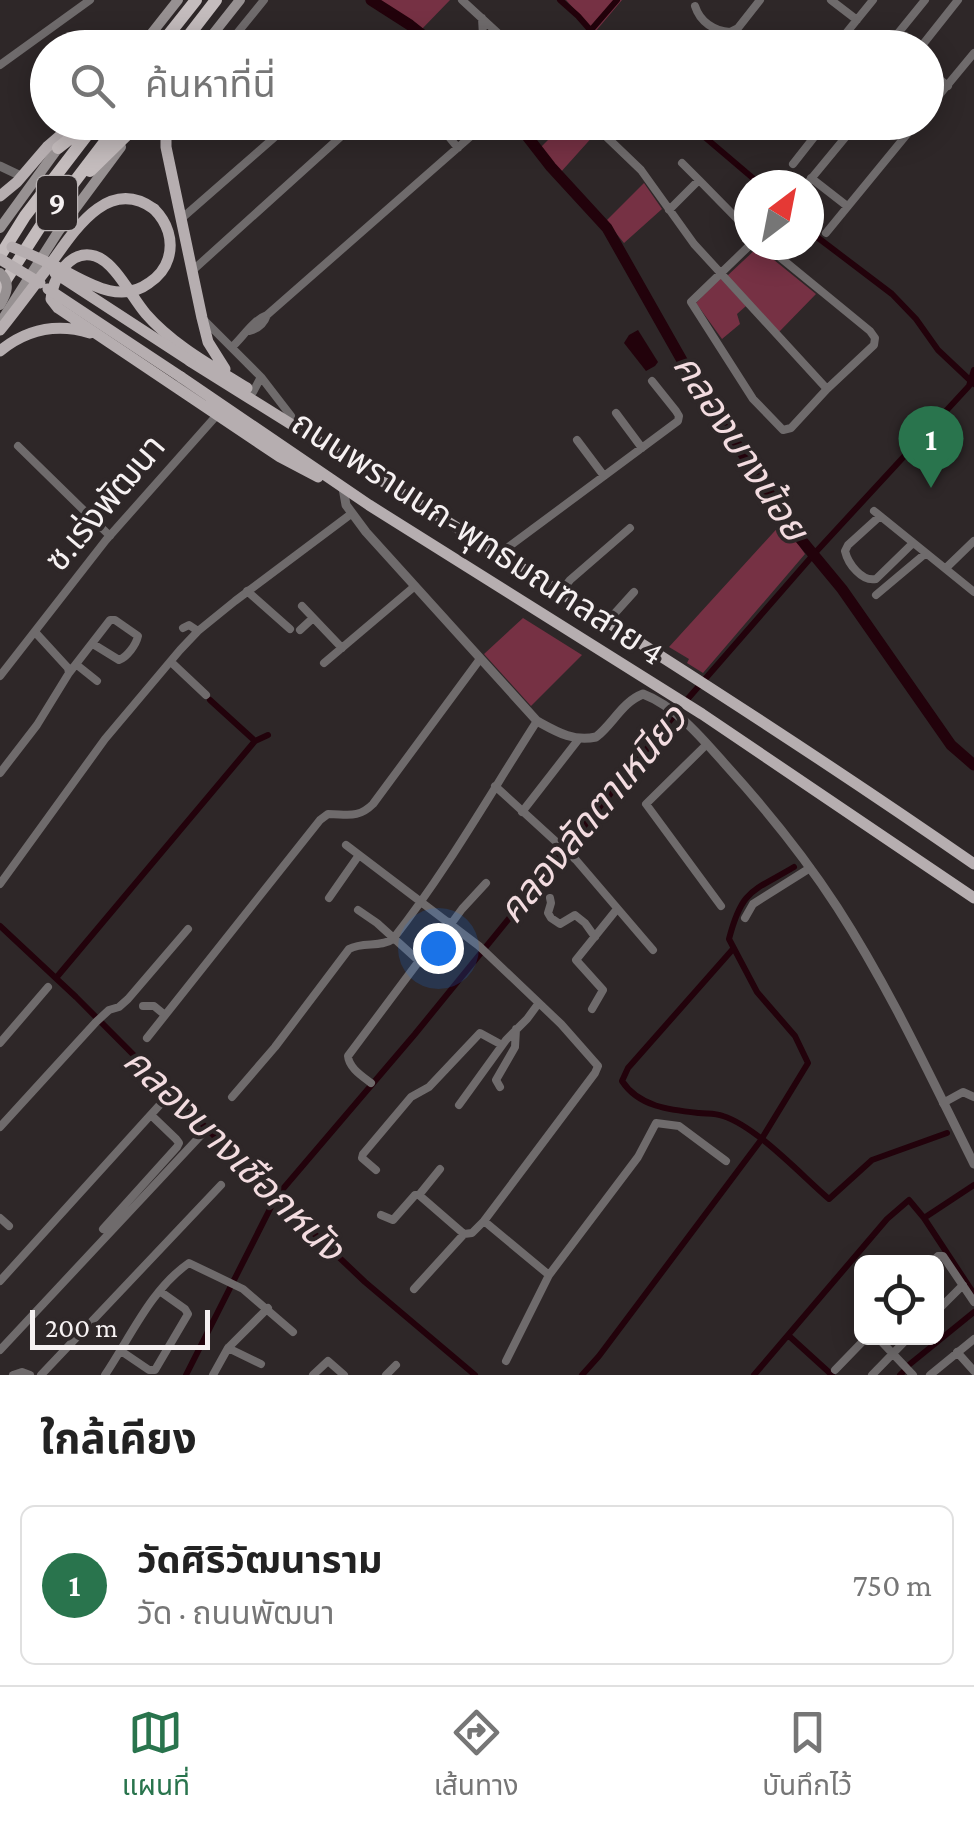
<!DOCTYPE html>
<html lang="th">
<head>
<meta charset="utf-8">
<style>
  body { margin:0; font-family:"Crimson Pro","Noto Sans Thai",serif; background:#f2f2f2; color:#222 }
  .controls { position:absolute; right:30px; bottom:30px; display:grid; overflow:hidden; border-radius:15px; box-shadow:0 5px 25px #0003 }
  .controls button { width:90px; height:90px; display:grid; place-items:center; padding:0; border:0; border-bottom:2px solid #e0e0e0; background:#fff; color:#222; font:50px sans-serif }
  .compass { position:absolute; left:734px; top:170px; width:90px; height:90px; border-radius:50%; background:#fff; box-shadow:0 5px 25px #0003; rotate:32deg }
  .scale { position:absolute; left:30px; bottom:25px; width:180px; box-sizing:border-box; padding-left:10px; border:5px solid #f6f1f2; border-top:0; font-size:28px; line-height:35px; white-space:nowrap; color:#f6f1f2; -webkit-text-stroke:8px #2e2728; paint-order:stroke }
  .you { position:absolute; left:438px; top:948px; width:35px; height:35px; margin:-25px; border:8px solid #fff; border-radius:50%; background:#1a73e8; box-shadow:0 0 0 15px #1a73e833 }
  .badge { display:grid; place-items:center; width:65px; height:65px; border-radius:50%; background:#29744d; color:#fff; font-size:32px; font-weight:700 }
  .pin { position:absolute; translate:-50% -82px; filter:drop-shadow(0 2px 5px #0008) }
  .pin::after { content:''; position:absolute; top:52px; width:35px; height:30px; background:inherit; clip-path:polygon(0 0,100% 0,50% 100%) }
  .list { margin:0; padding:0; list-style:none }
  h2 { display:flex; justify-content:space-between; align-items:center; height:130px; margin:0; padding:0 40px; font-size:42px }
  h2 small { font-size:32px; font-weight:400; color:#767676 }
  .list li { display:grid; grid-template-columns:65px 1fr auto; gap:30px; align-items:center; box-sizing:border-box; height:160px; margin:0 20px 20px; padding:0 20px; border:2px solid #e0e0e0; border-radius:15px }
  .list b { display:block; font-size:38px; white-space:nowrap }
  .list p { margin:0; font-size:32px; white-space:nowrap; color:#767676 }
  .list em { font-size:32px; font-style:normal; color:#767676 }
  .icon { flex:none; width:55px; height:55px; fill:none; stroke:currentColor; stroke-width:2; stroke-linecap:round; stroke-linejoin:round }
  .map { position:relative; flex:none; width:974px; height:1375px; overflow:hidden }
  .search { position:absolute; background:#fff; box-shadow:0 5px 25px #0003; left:30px; right:30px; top:30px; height:110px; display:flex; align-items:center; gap:25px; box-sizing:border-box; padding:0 35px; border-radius:55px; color:#767676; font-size:38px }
  .sheet { height:310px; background:#fff }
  nav { display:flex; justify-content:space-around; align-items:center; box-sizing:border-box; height:140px; border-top:2px solid #e0e0e0; background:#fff; font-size:28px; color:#767676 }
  nav a { display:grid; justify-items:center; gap:5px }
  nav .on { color:#29744d }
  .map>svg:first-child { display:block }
</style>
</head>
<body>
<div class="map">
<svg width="974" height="1375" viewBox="0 0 974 1375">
  <rect width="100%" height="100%" fill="#2e2728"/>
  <!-- green -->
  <path fill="#763144" d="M375 0H450L421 30Z
    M566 0H622L595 32Z
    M565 123H581L595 134 560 173 540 148Z
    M644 183 662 209 624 243 606 221Z
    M758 247 816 294 779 332 727 276Z
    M720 278 746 306 737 314 740 324 722 339 696 303Z
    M783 522 805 554 703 673 687 663 689 659 669 647Z
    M523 618 582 655 531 706 484 654Z"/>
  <!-- water -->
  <path fill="#22020b" d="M638 330 658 362 655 366 646 371 624 343 629 335Z"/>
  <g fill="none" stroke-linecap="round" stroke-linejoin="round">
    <!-- canal -->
    <path stroke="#22020b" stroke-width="6" d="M560 0 578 16 606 48
      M591 30 617 0
      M687 122 761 185
      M809 231 892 294 916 319 938 350 974 384
      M210 700 255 741
      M685 702 814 554 969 386 974 370
      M0 926 76 997 267 1189 365 1282 475 1375
      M733 949 628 1068 622 1081C639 1107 670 1110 699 1113 707 1114 715 1113 723 1116 757 1127 801 1175 829 1199L872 1160 947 1133
      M56 978 255 741 268 735
      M924 1218 974 1294
      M788 1335 832 1375
      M910 1364 974 1312
      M186 1375 276 1197 415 1034 677 712
      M582 1375 599 1356 761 1140 808 1063 795 1036 757 992 729 939C742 889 752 892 794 867
      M754 1375 887 1219 909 1200 924 1218 974 1185
      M900 1375 903 1372"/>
    <!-- river -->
    <path stroke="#22020b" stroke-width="11" d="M371 0 410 25 439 48
      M516 122 551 167 607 228 688 371 794 531 842 589 951 745 974 765"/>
    <!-- minor -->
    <path stroke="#6f6b6c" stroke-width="8" d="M462 0 514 48
      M831 0 857 20
      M695 6C700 22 714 31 730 32L738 28 760 0
      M479 43 483 36 482 18
      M225 48 264 0
      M834 48 873 0
      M886 48 925 0
      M920 48 958 0
      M0 65 90 0
      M926 69 948 86
      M926 111 974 53
      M334 122 343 135
      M460 122 473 135
      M591 122 641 170 694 244 827 389
      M440 126 458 148
      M793 164 826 122
      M811 178 847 206
      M699 180 749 231
      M806 185 858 122
      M669 210 699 180 682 163
      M181 219 292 122
      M826 233 917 122
      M750 245 691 302 753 399 783 430 791 428 827 389 874 345 875 338 870 331 765 245
      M192 271 357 122
      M205 321 261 377 291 416
      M249 331C258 329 264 324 267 315L487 122
      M232 347C243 337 253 320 267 315
      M253 392 261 377
      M616 413 642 448
      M577 440 604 476
      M18 446 110 536
      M874 511 974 592
      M880 516 848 545 845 551C848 564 862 582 876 579L913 543
      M499 554 678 421 679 416 676 411 652 381
      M946 568 974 541
      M247 591 290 629
      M560 593 570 580 630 528
      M876 595 926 553
      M302 606 342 648
      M607 622 634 592
      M183 628 189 625 198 631
      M300 630 313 618
      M171 662 206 695
      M324 663 415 586
      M77 665 97 681
      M69 673 110 620H115L138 636C136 645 127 657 119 660L93 644
      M0 676 106 540 217 415
      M707 744 646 804 721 906
      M0 773 37 725 69 673 68 668 35 632
      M495 786 576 860 653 950
      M522 812 578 740
      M346 845 479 946 561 1024 598 1066 595 1073 484 1221 472 1233 464 1234 419 1195
      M0 884 105 739 180 650 198 631 235 601 351 514
      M329 898 359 855
      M550 898 551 903 548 913 551 918 560 924 575 915 585 923 595 937
      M358 910 377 923 419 961 348 1056C349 1068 362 1076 371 1083
      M745 918 753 904 810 868
      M451 924 462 909 486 883
      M419 961 449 922
      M143 1006H154L165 1015
      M592 1009 603 990 576 960 617 909
      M147 1038 320 820 328 814C347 814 358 819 373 804L480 659
      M0 1043 48 987
      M500 1087 496 1080 515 1047 516 1029
      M232 1097 275 1047 349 949C363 941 381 948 393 939 447 870 490 794 537 721
      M943 1103 963 1092 974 1097
      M459 1105 506 1040 527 1019 538 1004
      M0 1127 96 1022 109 1010 119 1007 128 999 188 929
      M376 1170 362 1158 363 1154 411 1097 429 1087 480 1033 502 1045
      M381 1215 393 1220 415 1195H419L440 1169
      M0 1218 9 1226
      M484 1221 549 1275 638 1157 656 1123 679 1126 726 1161
      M103 1229 177 1147 179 1143 176 1139 151 1115
      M932 1262 938 1256H943L974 1302
      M0 1281 166 1098
      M414 1289 464 1234
      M936 1312 963 1285
      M878 1338 913 1375
      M228 1348 261 1364
      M0 1350 204 1132
      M121 1351 149 1370H155L188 1314 185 1309 161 1292
      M957 1352 974 1371
      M506 1361 549 1275
      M835 1370 866 1338
      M13 1375 22 1372 30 1375
      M41 1375 221 1185
      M105 1375C130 1338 151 1289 189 1263L243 1289 293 1332
      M213 1375 228 1348 268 1308
      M313 1375 328 1361 344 1375
      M386 1375 396 1365
      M872 1375 908 1338
      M930 1375 974 1339"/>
    <!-- tertiary -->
    <path stroke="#6f6b6c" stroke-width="9" d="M0 166 21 176
      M343 488 346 505 366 532 537 721C557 732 573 742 596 737 613 724 622 702 643 694 675 706 702 738 724 763 765 808 804 856 837 907 890 989 931 1078 974 1164"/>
    <!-- secondary -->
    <path stroke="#979192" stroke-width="10" d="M140 48 178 0
      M202 48 240 0
      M0 228 61 144
      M0 323 58 232 121 147"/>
    <!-- primary -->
    <path stroke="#b6aeb0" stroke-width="11" d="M166 122V147L202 318 208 342 225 369
      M0 196 17 182 47 147 76 122
      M0 330C17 309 33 287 49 266 73 233 107 175 154 209
      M0 351C27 329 57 323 90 333
      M190 361C453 526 719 687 974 864
      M181 377 369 505 702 714 974 898
      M247 388C212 366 173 345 146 314 132 298 115 262 95 256 70 248 52 279 51 299L58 308 280 457 318 477"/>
    <!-- trunk -->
    <path stroke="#c4bcbd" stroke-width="12" d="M158 48 196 0
      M179 48 216 0
      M58 148 91 122
      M90 171 138 124
      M0 256 25 216 97 122
      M0 289 40 227 120 122"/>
    <!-- secondary-bridge -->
    <path stroke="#979192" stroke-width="10" d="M0 273C11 283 7 293 0 305"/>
    <!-- primary-bridge -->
    <path stroke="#b6aeb0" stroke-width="11" d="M12 247C27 253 41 259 55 266 84 280 118 306 149 283 158 277 165 269 168 259 174 240 167 222 154 209
      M0 259 40 283
      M55 273 190 361
      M48 289 181 377"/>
  </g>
  <g text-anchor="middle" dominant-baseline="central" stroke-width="8" stroke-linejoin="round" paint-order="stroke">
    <!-- shield labels -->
    <rect fill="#2e2728" stroke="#bab4b5" stroke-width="2.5" x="37" y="176" width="40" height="54" rx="8"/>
    <g font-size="32" font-weight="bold" fill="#f6f1f2">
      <text x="57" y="203">9</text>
    </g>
    <!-- street labels -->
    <g font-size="35" fill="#f6f1f2" stroke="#2e2728">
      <text transform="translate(105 503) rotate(-50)">ซ.เร่งพัฒนา</text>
      <text transform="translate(478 538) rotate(33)">ถนนพรานนก-พุทธมณฑลสาย 4</text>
    </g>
    <!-- water labels -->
    <g font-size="38" font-style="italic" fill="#f3dce0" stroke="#2e2728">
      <text transform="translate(741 447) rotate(57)">คลองบางน้อย</text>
      <text transform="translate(592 814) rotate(-50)">คลองลัดตาเหนียว</text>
      <text transform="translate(234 1154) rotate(44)">คลองบางเชือกหนัง</text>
    </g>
  </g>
</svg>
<div class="controls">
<button><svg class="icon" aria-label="locate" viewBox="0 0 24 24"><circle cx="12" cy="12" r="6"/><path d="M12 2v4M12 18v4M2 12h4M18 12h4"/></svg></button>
</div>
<svg class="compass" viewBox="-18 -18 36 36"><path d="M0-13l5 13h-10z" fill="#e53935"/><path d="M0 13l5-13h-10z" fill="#767676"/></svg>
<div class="scale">200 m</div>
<div class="you"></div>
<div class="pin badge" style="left:931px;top:488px">1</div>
<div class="search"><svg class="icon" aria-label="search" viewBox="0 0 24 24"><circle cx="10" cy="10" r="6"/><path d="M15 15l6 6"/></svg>ค้นหาที่นี่</div>
</div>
<section class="sheet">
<h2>ใกล้เคียง<small></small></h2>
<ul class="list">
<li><span class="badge">1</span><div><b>วัดศิริวัฒนาราม</b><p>วัด · ถนนพัฒนา</p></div><em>750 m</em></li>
</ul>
</section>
<nav>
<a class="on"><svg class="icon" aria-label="map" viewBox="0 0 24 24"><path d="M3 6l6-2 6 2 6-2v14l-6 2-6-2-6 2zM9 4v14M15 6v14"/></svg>แผนที่</a>
<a><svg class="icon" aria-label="directions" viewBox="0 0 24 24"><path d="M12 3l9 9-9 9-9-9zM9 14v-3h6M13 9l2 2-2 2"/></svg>เส้นทาง</a>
<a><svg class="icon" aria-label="saved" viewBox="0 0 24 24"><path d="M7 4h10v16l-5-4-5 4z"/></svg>บันทึกไว้</a>
</nav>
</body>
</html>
